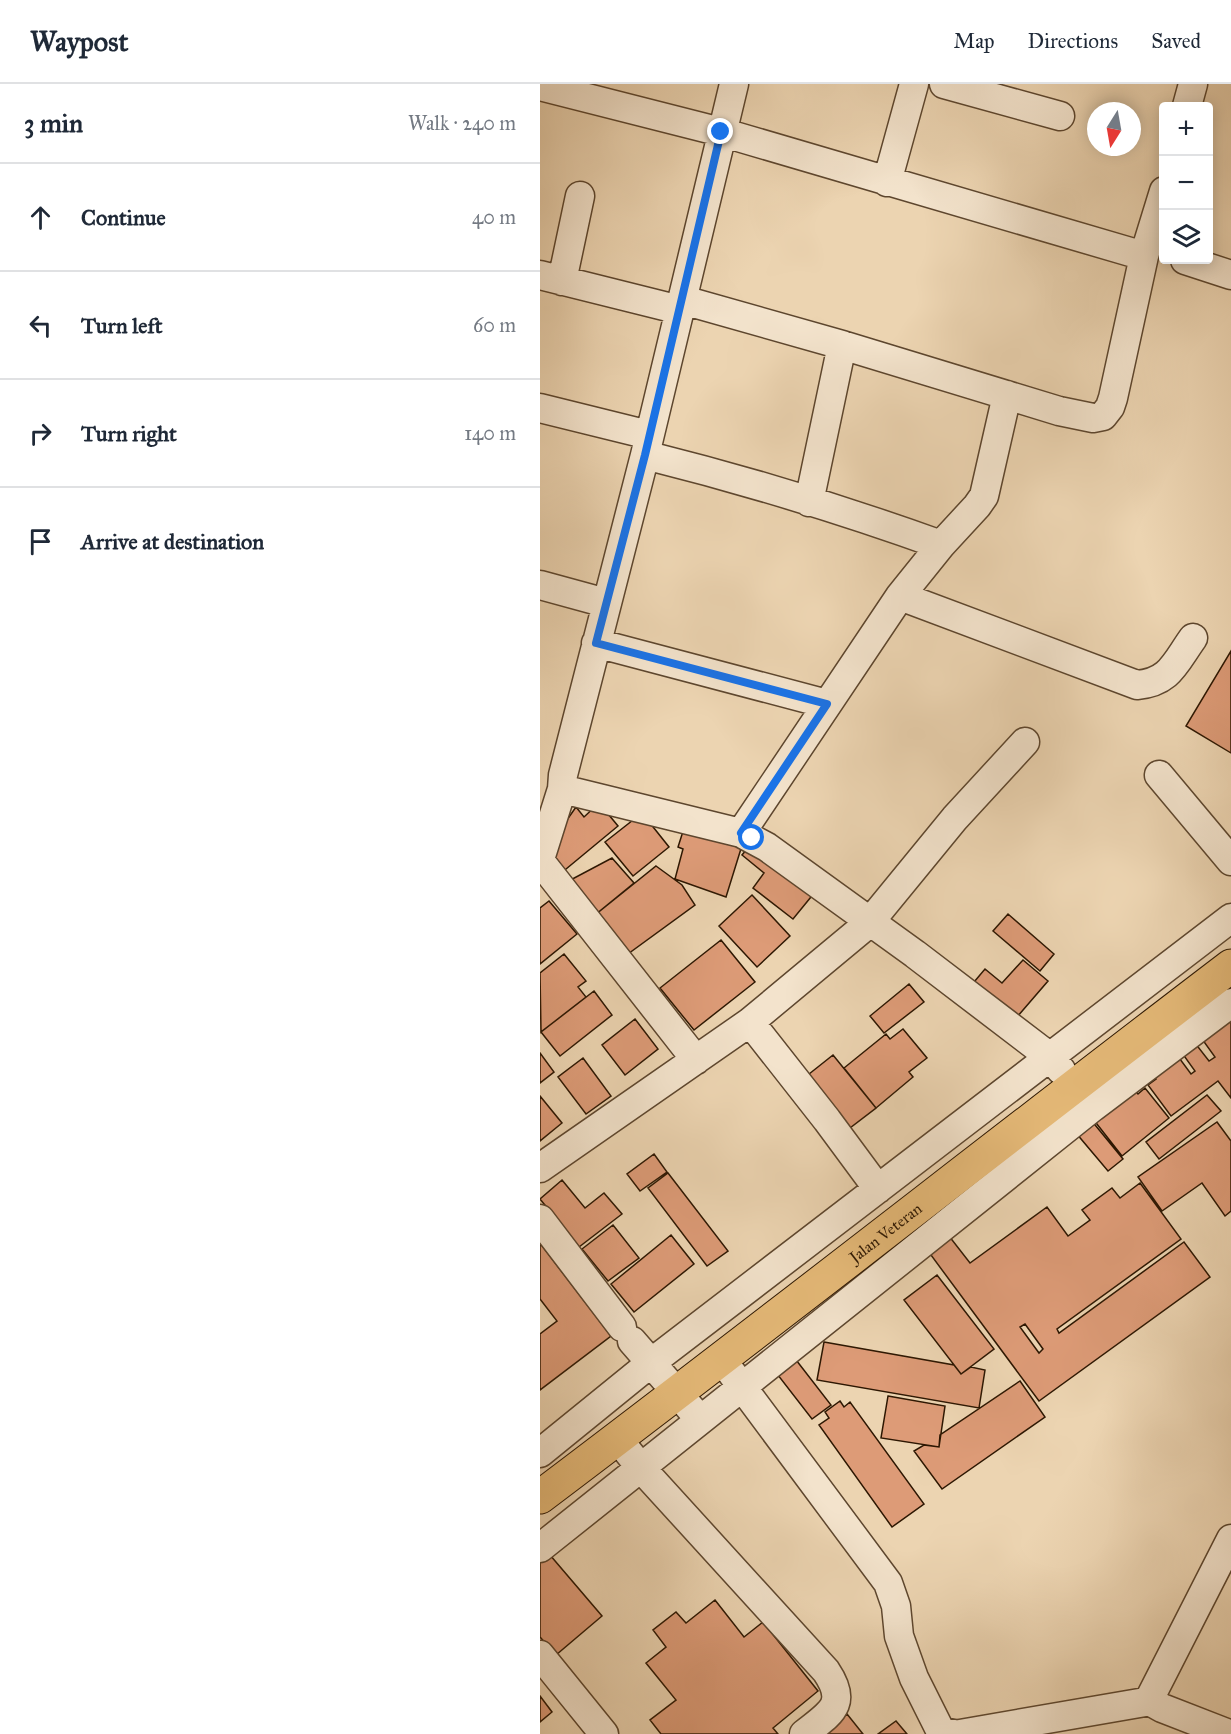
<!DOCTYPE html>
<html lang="en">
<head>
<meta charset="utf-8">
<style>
  body { margin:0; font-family:"IM FELL Great Primer",serif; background:#f2f2f3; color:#1f2937 }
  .controls { position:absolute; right:18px; top:18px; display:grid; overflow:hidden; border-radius:6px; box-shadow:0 3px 15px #0003 }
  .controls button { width:54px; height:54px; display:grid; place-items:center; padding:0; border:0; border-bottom:2px solid #e0e1e3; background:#fff; color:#1f2937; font:30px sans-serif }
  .compass { position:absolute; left:547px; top:18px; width:54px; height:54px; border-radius:50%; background:#fff; box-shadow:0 3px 15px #0003; rotate:191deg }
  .stop { position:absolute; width:18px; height:18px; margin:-14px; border:4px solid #1a73e8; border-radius:50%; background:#fff }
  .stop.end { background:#1a73e8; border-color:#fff; box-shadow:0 2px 6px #0008 }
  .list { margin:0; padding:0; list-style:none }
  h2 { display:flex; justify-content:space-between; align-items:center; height:78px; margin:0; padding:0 24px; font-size:26px }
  h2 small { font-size:20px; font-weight:400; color:#747a83 }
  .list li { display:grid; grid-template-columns:39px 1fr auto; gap:18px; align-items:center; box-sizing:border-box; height:108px; padding:0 24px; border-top:2px solid #e0e1e3 }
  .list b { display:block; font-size:22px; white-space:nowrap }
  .list em { font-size:20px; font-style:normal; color:#747a83 }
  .icon { flex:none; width:33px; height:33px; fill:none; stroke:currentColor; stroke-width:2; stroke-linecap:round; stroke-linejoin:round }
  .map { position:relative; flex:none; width:691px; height:1650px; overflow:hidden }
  header { display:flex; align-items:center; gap:36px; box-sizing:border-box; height:84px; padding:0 30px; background:#fff; border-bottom:2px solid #e0e1e3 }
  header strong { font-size:28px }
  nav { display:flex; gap:33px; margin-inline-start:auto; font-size:21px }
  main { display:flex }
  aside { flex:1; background:#fff }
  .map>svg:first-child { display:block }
</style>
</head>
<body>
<header>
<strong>Waypost</strong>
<nav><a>Map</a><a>Directions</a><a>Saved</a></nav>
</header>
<main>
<aside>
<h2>3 min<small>Walk · 240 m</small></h2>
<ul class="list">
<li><svg class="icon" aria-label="ahead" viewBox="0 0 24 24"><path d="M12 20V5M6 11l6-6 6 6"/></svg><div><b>Continue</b></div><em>40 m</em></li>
<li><svg class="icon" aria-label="left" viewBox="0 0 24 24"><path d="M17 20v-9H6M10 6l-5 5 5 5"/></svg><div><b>Turn left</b></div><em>60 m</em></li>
<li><svg class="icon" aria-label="right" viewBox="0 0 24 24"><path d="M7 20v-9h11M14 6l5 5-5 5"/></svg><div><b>Turn right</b></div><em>140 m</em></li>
<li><svg class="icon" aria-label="arrive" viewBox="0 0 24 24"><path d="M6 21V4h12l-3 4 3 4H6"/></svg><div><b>Arrive at destination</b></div></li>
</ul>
</aside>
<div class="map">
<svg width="691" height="1650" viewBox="0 0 691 1650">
  <rect width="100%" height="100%" fill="#ecd4b1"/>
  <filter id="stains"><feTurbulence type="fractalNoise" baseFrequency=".00333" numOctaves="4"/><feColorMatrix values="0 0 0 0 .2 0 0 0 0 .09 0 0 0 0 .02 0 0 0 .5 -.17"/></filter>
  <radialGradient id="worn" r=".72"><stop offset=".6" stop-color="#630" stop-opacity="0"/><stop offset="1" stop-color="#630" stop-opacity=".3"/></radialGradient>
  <!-- building -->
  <path fill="#dd9b77" stroke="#2d1702" stroke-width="1.5" fill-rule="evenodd" d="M691 567V669L646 642Z
    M59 719 78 742 20 790 3 770 36 723 44 733Z
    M102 729 129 763 93 792 65 758Z
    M146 738 204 755 186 813 135 795 143 765 138 763Z
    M212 759 275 808 253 835 213 804 224 789 202 771Z
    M72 774 94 799 50 835 21 801Z
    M116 782 142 801 155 821 81 875 50 835Z
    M212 811 250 852 217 883 179 842Z
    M9 817 37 850 0 880V824Z
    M468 830 514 870 500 887 453 847Z
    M181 856 215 898 154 946 120 904Z
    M24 870 46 897 38 903 46 913 1 948 0 889Z
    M483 876 508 897 471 940 429 904 445 885 462 899Z
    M369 900 384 918 344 949 330 932Z
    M54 907 72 931 20 972 1 948Z
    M691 934V1014L678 997 631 1032 608 1001 616 995 612 989 637 971 651 990 655 987 642 969 655 959 669 977 675 973 662 955Z
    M95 935 118 965 85 991 62 961Z
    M363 945 387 974 369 988 373 993 336 1024 304 984 346 950 350 955Z
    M0 969 14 988 0 999Z
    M293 971 336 1024 306 1047 264 994Z
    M43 974 71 1012 46 1030 18 993Z
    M591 1001 598 1010 605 1004 629 1034 582 1072 553 1035Z
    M667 1011 681 1027 619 1075 606 1058Z
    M0 1012 22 1039 0 1057Z
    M551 1036 583 1075 568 1087 536 1049Z
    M677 1038 691 1057V1127L685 1132 662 1099 622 1127 598 1093Z
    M114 1070 127 1088 100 1107 87 1090Z
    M128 1089 188 1167 167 1182 108 1104Z
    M22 1096 45 1124 64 1109 82 1130 39 1163 0 1115Z
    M600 1099 641 1155 517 1245 519 1249 644 1158 670 1193 499 1317 388 1167 409 1152 430 1179 507 1123 528 1152 550 1136 542 1126 572 1104 580 1114ZM485 1240 503 1265 499 1269 480 1243Z
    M73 1141 99 1174 68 1197 42 1165Z
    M131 1151 154 1180 94 1228 71 1200Z
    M0 1159 71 1252 0 1306V1250L17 1237 0 1215Z
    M397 1191 454 1265 421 1290 364 1216Z
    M284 1258 414 1281 421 1290 431 1283 445 1286 439 1324 277 1296Z
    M253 1272 291 1321 272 1335 234 1286Z
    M480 1297 505 1333 402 1405 374 1367 384 1361 399 1363 400 1351Z
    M348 1312 405 1322 399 1363 341 1354Z
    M300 1317 304 1323 310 1318 384 1420 352 1443 279 1341 289 1334 285 1328Z
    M4 1464 62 1532 16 1571 0 1553V1467Z
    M175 1516 204 1553 223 1538 278 1607 233 1644 238 1650H121L110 1636 136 1616 106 1579 126 1563 113 1546 136 1528 146 1539Z
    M0 1612 12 1628 0 1638Z
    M307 1630 323 1650H282Z
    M356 1637 367 1650H338Z"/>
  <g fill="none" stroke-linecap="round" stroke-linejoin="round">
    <defs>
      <path id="minor" d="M404 0 520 32
        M0 2 181 48 604 172
        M647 22 653 0
        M347 98 374 0
        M645 176 691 191
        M0 191 140 226
        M22 197 40 112
        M143 216 302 261 519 327 553 334 563 332 570 323 573 314 604 172 624 107
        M0 324 109 351
        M105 371C205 396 304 426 401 461L437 422 444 412 467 311
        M269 418 302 261
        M0 501 66 519
        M360 512 597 601C630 598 635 579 653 554
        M56 559 287 620
        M619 691 691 777
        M22 705 201 749 227 763 375 870 510 973 521 986
        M201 749 360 512 401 461
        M0 775 22 705 23 691 105 371 194 0
        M0 777 156 976
        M210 938 287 1036 338 1105
        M0 1084 210 938 329 839 415 734 485 658
        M0 1135 82 1243
        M92 1257 151 1325
        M191 1288 348 1499 356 1522 359 1552 374 1594 399 1644 403 1648 414 1650
        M77 1354 101 1384 286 1587C309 1621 290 1629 264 1650
        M0 1369 112 1278 691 834
        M0 1464 553 1023 691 919
        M0 1571 64 1650
        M420 1650 611 1617
        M689 1650 622 1624 613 1619 610 1614 691 1455"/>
      <g id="major">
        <path id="s1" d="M0 1413C232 1238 460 1058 691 882"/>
      </g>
    </defs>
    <!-- minor casing -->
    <use href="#minor" stroke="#5d462e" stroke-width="31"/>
    <!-- major casing -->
    <use href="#major" stroke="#2d1702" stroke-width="35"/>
    <!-- minor -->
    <use href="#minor" stroke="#f3e3cc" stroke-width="28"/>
    <!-- major -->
    <use href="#major" stroke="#e6ba78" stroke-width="33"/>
  </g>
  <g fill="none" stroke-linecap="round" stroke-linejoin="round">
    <!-- route -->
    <path stroke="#1a73e8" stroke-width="8" d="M181 48 105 371 56 559 287 620 201 749 212 754"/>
  </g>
  <g text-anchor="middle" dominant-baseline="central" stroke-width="4.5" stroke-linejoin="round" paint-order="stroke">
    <!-- street labels -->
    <g font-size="16" fill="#2d1702" stroke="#f3e3cc">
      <text stroke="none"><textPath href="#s1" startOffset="435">Jalan Veteran</textPath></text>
    </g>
  </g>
  <rect width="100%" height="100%" filter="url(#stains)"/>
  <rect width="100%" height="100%" fill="url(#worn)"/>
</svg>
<div class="controls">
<button>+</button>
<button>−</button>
<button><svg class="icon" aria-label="layers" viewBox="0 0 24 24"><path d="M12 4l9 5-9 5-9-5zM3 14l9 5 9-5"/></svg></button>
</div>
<svg class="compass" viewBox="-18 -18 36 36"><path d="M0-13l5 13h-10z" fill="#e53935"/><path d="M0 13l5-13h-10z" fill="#747a83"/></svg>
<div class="stop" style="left:212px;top:754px"></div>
<div class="stop end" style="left:181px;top:48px"></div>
</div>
</main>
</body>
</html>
